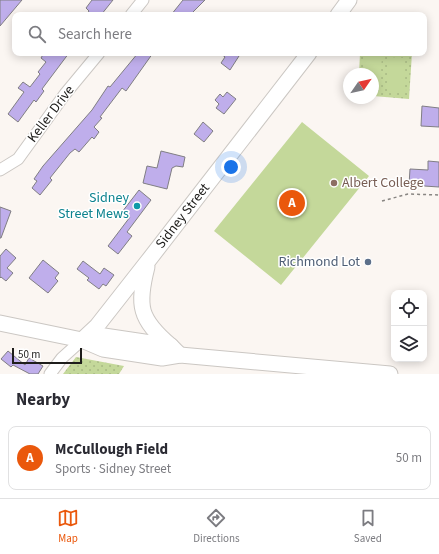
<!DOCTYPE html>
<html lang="en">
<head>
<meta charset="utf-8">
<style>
  body { margin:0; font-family:"Source Sans 3",sans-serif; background:#f2f2f3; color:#2b2b33 }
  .controls { position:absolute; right:12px; bottom:12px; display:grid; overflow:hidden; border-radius:8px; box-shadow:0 2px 10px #0003 }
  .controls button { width:36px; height:36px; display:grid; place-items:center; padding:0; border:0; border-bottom:1px solid #e1e1e2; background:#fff; color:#2b2b33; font:20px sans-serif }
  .compass { position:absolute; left:343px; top:68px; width:36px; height:36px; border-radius:50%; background:#fff; box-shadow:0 2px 10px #0003; rotate:56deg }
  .scale { position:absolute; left:12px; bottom:10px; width:70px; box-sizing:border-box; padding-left:4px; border:2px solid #1e1d1b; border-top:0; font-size:11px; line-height:14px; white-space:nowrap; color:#1e1d1b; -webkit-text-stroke:3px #fff; paint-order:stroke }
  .you { position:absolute; left:231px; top:167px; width:14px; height:14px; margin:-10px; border:3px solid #fff; border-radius:50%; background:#1a73e8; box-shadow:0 0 0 6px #1a73e833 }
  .badge { display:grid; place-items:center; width:26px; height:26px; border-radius:50%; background:#ea580c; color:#fff; font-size:13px; font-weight:700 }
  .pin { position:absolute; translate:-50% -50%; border:2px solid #fff; box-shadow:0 1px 4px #0006 }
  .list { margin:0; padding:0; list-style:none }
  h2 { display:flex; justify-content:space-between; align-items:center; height:52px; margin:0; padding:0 16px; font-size:17px }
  h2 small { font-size:13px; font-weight:400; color:#7c7c81 }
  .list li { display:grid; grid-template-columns:26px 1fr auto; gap:12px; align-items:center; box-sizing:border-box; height:64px; margin:0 8px 8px; padding:0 8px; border:1px solid #e1e1e2; border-radius:8px }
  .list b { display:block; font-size:15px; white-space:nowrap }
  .list p { margin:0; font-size:13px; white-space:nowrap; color:#7c7c81 }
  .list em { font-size:13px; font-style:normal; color:#7c7c81 }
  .icon { flex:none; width:22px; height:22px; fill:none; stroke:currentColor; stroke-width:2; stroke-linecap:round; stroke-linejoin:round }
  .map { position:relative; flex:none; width:439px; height:374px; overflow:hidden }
  .search { position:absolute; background:#fff; box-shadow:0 2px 10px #0003; left:12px; right:12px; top:12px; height:44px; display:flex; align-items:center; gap:10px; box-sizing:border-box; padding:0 14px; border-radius:8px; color:#7c7c81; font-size:15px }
  .sheet { height:124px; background:#fff }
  nav { display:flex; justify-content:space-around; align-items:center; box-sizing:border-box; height:56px; border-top:1px solid #e1e1e2; background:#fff; font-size:11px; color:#7c7c81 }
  nav a { display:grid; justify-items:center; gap:2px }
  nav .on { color:#ea580c }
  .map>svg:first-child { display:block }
</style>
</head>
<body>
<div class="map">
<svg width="439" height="374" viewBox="0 0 439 374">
  <defs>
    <pattern id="park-dots" width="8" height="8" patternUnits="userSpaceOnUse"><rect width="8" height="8" fill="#c4d89a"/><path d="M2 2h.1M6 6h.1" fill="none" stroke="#a8b984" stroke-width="1.8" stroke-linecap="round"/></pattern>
  </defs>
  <rect width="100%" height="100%" fill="#fbf6f2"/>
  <!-- park -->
  <path fill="url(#park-dots)" d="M360 53H412L409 99 373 96V74H359Z
    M76 357 124 366 119 374H63Z"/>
  <!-- pitch -->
  <path fill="#c4d89a" d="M365 55 382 56 379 90H373V74H364Z
    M389 57 405 58 403 92 387 91Z
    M302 122 369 176 281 285 214 231Z"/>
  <!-- building -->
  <path fill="#bfaeeb" stroke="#807e83" d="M0 0H22L0 26Z
    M92 0H113L101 15H86L89 11 86 8Z
    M183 0H205L190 15H171Z
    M44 53H69L42 89 44 91 36 102 34 100 18 122 8 114 24 92 18 88 23 82 30 87 40 74 38 72 46 62 41 58Z
    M138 53H153L126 91 122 88 100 117 102 118 94 127 99 132 94 139 92 137 79 152 75 149 70 153 50 178 52 180 40 195 32 188 37 181 34 179 43 166 92 110 108 86 110 87Z
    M220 53H235L239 56 230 70 221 63 225 57Z
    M227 92 236 99 224 114 216 108 219 104 215 100 220 94 223 97Z
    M422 106 439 108V127L421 126Z
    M203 122 213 131 204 142 194 134Z
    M161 151 185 157 183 167 176 166 172 168 167 189 143 183 147 166 157 168Z
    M428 161 439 162V187L409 185 410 169 428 170Z
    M139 190 151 200 127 232 132 236 118 254 108 246 130 217 122 212Z
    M0 207 11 211 1 238H0Z
    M6 249 16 258 7 268 13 273 6 281 1 277 0 278V256Z
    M43 260 59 273 55 278 58 281 48 293 29 278Z
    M83 261 100 274 104 268 114 275 106 286 103 284 99 289 87 280 89 278 77 269Z
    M8 351 25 365 29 358 43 366 38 374H30L13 365 11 367 1 359Z"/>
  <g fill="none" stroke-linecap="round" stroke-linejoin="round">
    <defs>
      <path id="minor" d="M131 15 143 0
        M0 170 18 159 65 94 99 53
        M50 374 62 358 82 340"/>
      <g id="major">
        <path d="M338 15 349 0"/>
        <path d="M147 267C137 306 139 319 171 346"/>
        <path d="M0 323 82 340 103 349 162 358 180 355 390 374"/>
        <path id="s1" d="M82 340 97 326 148 261 309 53"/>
        <path d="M83 340 104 336 171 346 180 355"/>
      </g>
    </defs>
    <!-- minor casing -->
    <use href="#minor" stroke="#cbc7c3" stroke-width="13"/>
    <!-- major casing -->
    <use href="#major" stroke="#cbc7c3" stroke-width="17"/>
    <!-- path -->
    <path stroke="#888582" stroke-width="1.5" stroke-dasharray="3 3" stroke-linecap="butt" d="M382 201 408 194 439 195"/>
    <!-- minor -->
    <use href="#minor" stroke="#fff" stroke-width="11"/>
    <!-- major -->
    <use href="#major" stroke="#fff" stroke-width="15"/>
  </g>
  <!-- markers -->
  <circle fill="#8d6e63" stroke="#fff" stroke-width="1.5" cx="334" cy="183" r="4"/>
  <circle fill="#0f9aa8" stroke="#fff" stroke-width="1.5" cx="137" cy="206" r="4"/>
  <circle fill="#5c6f8a" stroke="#fff" stroke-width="1.5" cx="368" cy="262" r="4"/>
  <g text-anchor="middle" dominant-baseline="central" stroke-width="3" stroke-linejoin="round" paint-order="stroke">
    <!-- street labels -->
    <g font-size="14" fill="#1e1d1b" stroke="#fff">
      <text transform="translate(51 114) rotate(-53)">Keller Drive</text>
      <text stroke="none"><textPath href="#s1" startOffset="160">Sidney Street</textPath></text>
    </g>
    <!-- education labels -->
    <g font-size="14" fill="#785e54" stroke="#fff" text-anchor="start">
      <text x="342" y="183">Albert College</text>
    </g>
    <!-- culture labels -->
    <g font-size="14" fill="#0d838f" stroke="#fff" text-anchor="end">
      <text x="129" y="198">Sidney<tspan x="129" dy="16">Street Mews</tspan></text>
    </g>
    <!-- service labels -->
    <g font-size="14" fill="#4e5e75" stroke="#fff" text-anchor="end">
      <text x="360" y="262">Richmond Lot</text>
    </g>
  </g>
</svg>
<div class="controls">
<button><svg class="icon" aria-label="locate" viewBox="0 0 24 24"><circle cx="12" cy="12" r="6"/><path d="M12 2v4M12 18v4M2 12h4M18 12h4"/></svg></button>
<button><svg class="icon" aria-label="layers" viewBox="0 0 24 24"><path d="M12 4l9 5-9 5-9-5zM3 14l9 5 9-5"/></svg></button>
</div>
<svg class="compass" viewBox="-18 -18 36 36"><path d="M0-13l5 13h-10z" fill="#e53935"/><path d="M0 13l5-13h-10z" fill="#7c7c81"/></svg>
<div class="scale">50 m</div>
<div class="you"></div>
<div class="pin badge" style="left:292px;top:203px">A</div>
<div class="search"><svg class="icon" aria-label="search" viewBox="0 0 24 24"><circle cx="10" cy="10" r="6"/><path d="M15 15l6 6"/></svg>Search here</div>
</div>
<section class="sheet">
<h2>Nearby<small></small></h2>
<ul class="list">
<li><span class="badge">A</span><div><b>McCullough Field</b><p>Sports · Sidney Street</p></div><em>50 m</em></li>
</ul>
</section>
<nav>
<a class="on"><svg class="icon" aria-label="map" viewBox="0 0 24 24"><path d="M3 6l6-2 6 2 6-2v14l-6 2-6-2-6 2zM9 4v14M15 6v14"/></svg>Map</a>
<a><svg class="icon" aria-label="directions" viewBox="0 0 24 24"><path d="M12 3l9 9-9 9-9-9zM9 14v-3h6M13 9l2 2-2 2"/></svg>Directions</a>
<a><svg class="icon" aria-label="saved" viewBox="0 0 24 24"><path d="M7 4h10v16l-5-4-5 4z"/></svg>Saved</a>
</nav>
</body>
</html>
